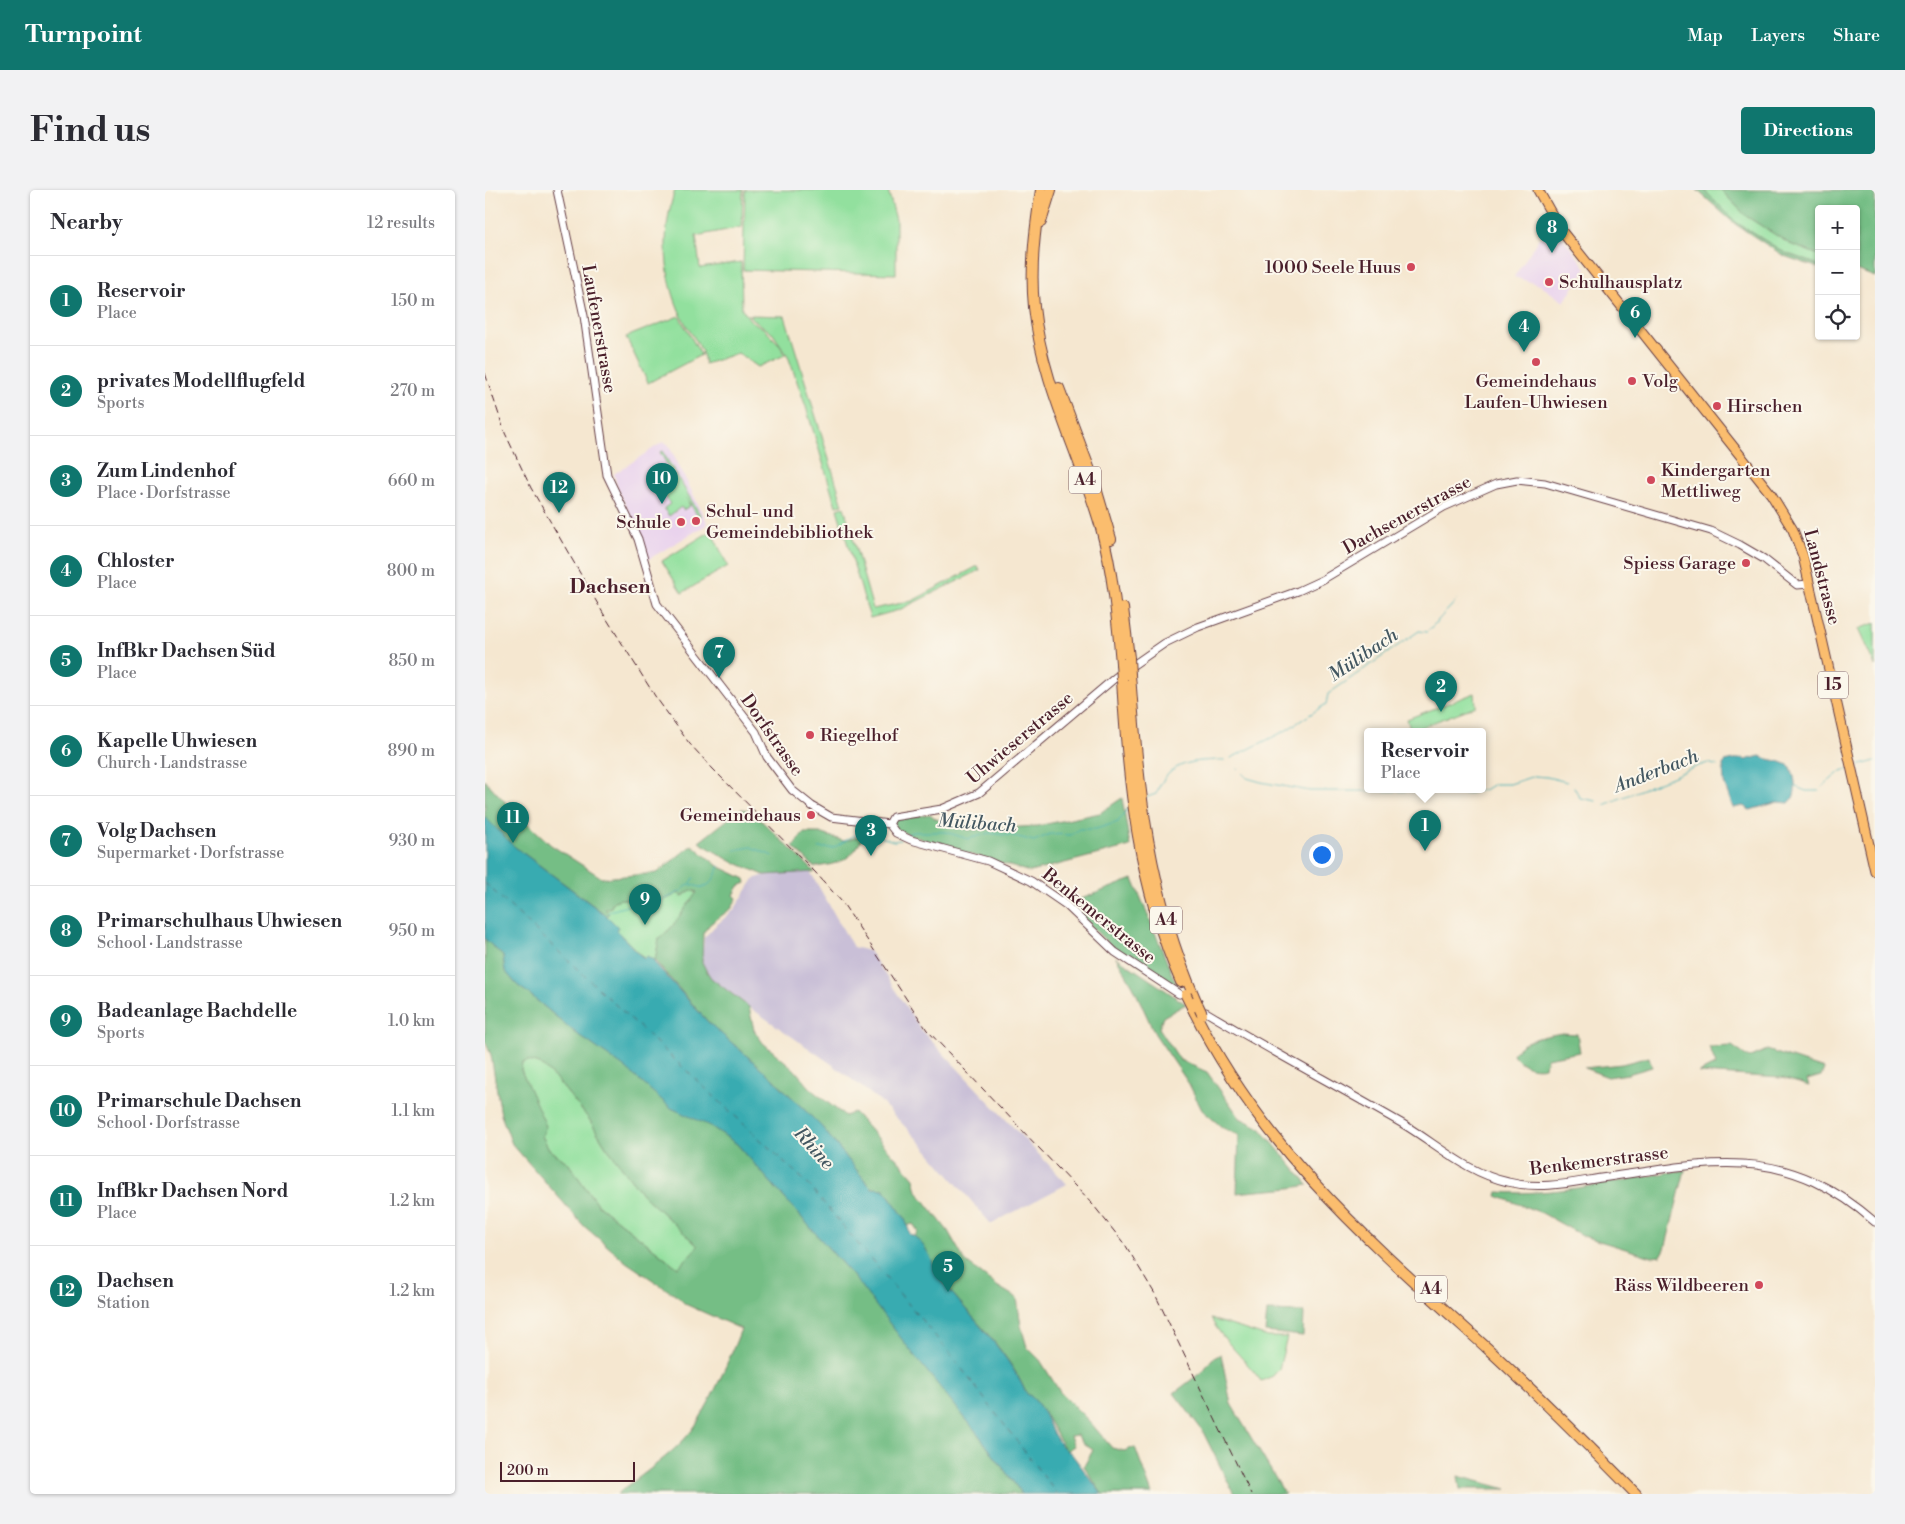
<!DOCTYPE html>
<html lang="en">
<head>
<meta charset="utf-8">
<style>
  body { margin:0; font-family:"Libre Bodoni",serif; background:#f2f2f3; color:#2b2b33 }
  .controls { position:absolute; right:15px; top:15px; display:grid; overflow:hidden; border-radius:5px; box-shadow:0 1px 4px #0004 }
  .controls button { width:45px; height:45px; display:grid; place-items:center; padding:0; border:0; border-bottom:1px solid #e1e1e2; background:#fff; color:#2b2b33; font:25px sans-serif }
  .scale { position:absolute; left:15px; bottom:12px; width:135px; box-sizing:border-box; padding-left:5px; border:2px solid #4a1f2b; border-top:0; font-size:14px; line-height:18px; white-space:nowrap; color:#4a1f2b; -webkit-text-stroke:4px #fbf7ec; paint-order:stroke }
  .you { position:absolute; left:836px; top:664px; width:18px; height:18px; margin:-12px; border:4px solid #fff; border-radius:50%; background:#1a73e8; box-shadow:0 0 0 8px #1a73e833 }
  .badge { display:grid; place-items:center; width:32px; height:32px; border-radius:50%; background:#0f766e; color:#fff; font-size:16px; font-weight:700 }
  .pin { position:absolute; translate:-50% -41px; filter:drop-shadow(0 1px 2px #0008) }
  .pin::after { content:''; position:absolute; top:26px; width:18px; height:15px; background:inherit; clip-path:polygon(0 0,100% 0,50% 100%) }
  .popup { position:absolute; left:879px; top:538px; width:122px; height:65px; box-sizing:border-box; display:grid; place-content:center; border-radius:5px; background:#fff; filter:drop-shadow(0 1px 4px #0005); font-size:16px; white-space:nowrap; color:#7c7c81 }
  .popup b { font-size:19px; color:#2b2b33 }
  .popup::after { content:''; position:absolute; left:50%; top:100%; margin-left:-10px; border:10px solid transparent; border-top-color:#fff }
  .list { margin:0; padding:0; list-style:none }
  h2 { display:flex; justify-content:space-between; align-items:center; height:65px; margin:0; padding:0 20px; font-size:21px }
  h2 small { font-size:16px; font-weight:400; color:#7c7c81 }
  .list li { display:grid; grid-template-columns:32px 1fr auto; gap:15px; align-items:center; box-sizing:border-box; height:90px; padding:0 20px; border-top:1px solid #e1e1e2 }
  .list b { display:block; font-size:19px; white-space:nowrap }
  .list p { margin:0; font-size:16px; white-space:nowrap; color:#7c7c81 }
  .list em { font-size:16px; font-style:normal; color:#7c7c81 }
  .icon { flex:none; width:28px; height:28px; fill:none; stroke:currentColor; stroke-width:2; stroke-linecap:round; stroke-linejoin:round }
  .map { position:relative; flex:none; width:1390px; height:1304px; overflow:hidden; border-radius:5px }
  header { display:flex; align-items:center; gap:30px; box-sizing:border-box; height:70px; padding:0 25px; background:#0f766e; color:#fff }
  header strong { font-size:24px }
  nav { display:flex; gap:28px; margin-inline-start:auto; font-size:18px }
  .intro { display:flex; align-items:center; justify-content:space-between; box-sizing:border-box; height:120px; padding:0 30px }
  h1 { margin:0; font-size:35px }
  .button { padding:12px 22px; border-radius:5px; background:#0f766e; color:#fff; font-size:18px; font-weight:700 }
  main { display:flex; gap:30px; padding:0 30px }
  aside { flex:1; background:#fff; border-radius:5px; box-shadow:0 1px 4px #0004 }
  .map>svg:first-child { display:block }
</style>
</head>
<body>
<header>
<strong>Turnpoint</strong>
<nav><a>Map</a><a>Layers</a><a>Share</a></nav>
</header>
<div class="intro"><h1>Find us</h1><a class="button">Directions</a></div>
<main>
<aside>
<h2>Nearby<small>12 results</small></h2>
<ul class="list">
<li><span class="badge">1</span><div><b>Reservoir</b><p>Place</p></div><em>150 m</em></li>
<li><span class="badge">2</span><div><b>privates Modellflugfeld</b><p>Sports</p></div><em>270 m</em></li>
<li><span class="badge">3</span><div><b>Zum Lindenhof</b><p>Place · Dorfstrasse</p></div><em>660 m</em></li>
<li><span class="badge">4</span><div><b>Chloster</b><p>Place</p></div><em>800 m</em></li>
<li><span class="badge">5</span><div><b>InfBkr Dachsen Süd</b><p>Place</p></div><em>850 m</em></li>
<li><span class="badge">6</span><div><b>Kapelle Uhwiesen</b><p>Church · Landstrasse</p></div><em>890 m</em></li>
<li><span class="badge">7</span><div><b>Volg Dachsen</b><p>Supermarket · Dorfstrasse</p></div><em>930 m</em></li>
<li><span class="badge">8</span><div><b>Primarschulhaus Uhwiesen</b><p>School · Landstrasse</p></div><em>950 m</em></li>
<li><span class="badge">9</span><div><b>Badeanlage Bachdelle</b><p>Sports</p></div><em>1.0 km</em></li>
<li><span class="badge">10</span><div><b>Primarschule Dachsen</b><p>School · Dorfstrasse</p></div><em>1.1 km</em></li>
<li><span class="badge">11</span><div><b>InfBkr Dachsen Nord</b><p>Place</p></div><em>1.2 km</em></li>
<li><span class="badge">12</span><div><b>Dachsen</b><p>Station</p></div><em>1.2 km</em></li>
</ul>
</aside>
<div class="map">
<svg width="1390" height="1304" viewBox="0 0 1390 1304">
  <rect width="100%" height="100%" fill="#fbf7ec"/>
  <filter id="ink" filterUnits="userSpaceOnUse"><feTurbulence type="fractalNoise" baseFrequency=".02" numOctaves="2"/><feDisplacementMap in="SourceGraphic" scale="10" xChannelSelector="R" yChannelSelector="G"/><feConvolveMatrix kernelMatrix="1 2 1 2 8 2 1 2 1" color-interpolation-filters="sRGB"/></filter>
  <filter id="wash" filterUnits="userSpaceOnUse"><feTurbulence type="fractalNoise" baseFrequency=".0096" numOctaves="4" result="noise"/><feDisplacementMap in="SourceGraphic" scale="20" xChannelSelector="R" yChannelSelector="G"/><feGaussianBlur stdDeviation="1.12" result="paint"/><feColorMatrix in="noise" values="0 0 0 0 0 0 0 0 0 0 0 0 0 0 0 0 0 1.4 0 .05"/><feComposite in="paint" operator="in"/></filter>
  <g filter="url(#wash)">
    <rect width="100%" height="100%" fill="#f5e7d0"/>
    <!-- built -->
    <path fill="#e9d2ed" d="M1074 43 1101 78 1079 112 1055 95 1029 87 1054 48Z
      M178 252 183 254 223 334 162 370 157 348 133 300 129 284Z"/>
    <!-- industrial -->
    <path fill="#c9bfd7" d="M286 683H326L368 757 384 761 389 768 437 841 582 994 506 1034 440 957 395 911 348 875 264 817 226 788 217 772 219 748 229 737 249 720 269 689Z"/>
    <!-- green -->
    <path fill="#92e09e" stroke="#6e8064" d="M190 0H258L257 37 211 46 215 78 256 72 257 119 265 130 278 138 294 154 300 165 273 177 253 163 220 174C218 156 205 144 198 129 178 88 176 43 190 0Z
      M260 0H403L411 30V84L258 80Z
      M1219 0H1236L1261 26 1305 54 1334 65V75L1300 63 1252 33Z
      M263 125 300 126 358 315 351 316 321 217 303 166 288 144Z
      M194 126 216 165 163 193 141 147Z
      M177 261 216 326 214 328 201 307 205 316 198 320 196 317 184 326 179 318 185 314 174 296 189 287 175 262Z
      M359 317 388 419 427 411 493 376 495 380 414 420 385 428 352 319Z
      M226 341 243 376 197 403 177 371Z
      M1390 433V476L1373 439Z
      M990 503 991 516 926 541 922 529Z
      M206 700 212 703 186 738 174 749 170 771 162 766 160 769 131 740 133 737 122 726 124 723 120 720 126 717 129 711C142 705 155 714 168 716L195 702 197 707Z
      M43 871 55 874 72 890 104 929 120 955 158 1005 213 1056 193 1078 112 1014 83 973 64 959 57 946 36 879 37 873Z
      M726 1129 783 1147H802L794 1179 788 1186 776 1191C761 1170 739 1152 726 1129Z"/>
    <!-- forest -->
    <path fill="#75be85" stroke="#606e58" fill-rule="evenodd" d="M1212 0H1219L1252 33 1300 63 1334 75V78L1299 66 1250 34Z
      M1236 0H1390V87L1371 80V19H1334V65L1305 54 1261 26Z
      M0 590 21 613 66 655 117 688 172 683 207 655 233 676 260 689 261 693 254 696 249 705 252 708 247 718 225 734 218 743 217 772 221 780 226 788 264 817 269 840 278 853 309 879 328 901 360 926 369 922 429 988 432 1001 463 1041 480 1071 512 1096 532 1108 536 1136 542 1157 555 1170 575 1202 605 1232 627 1258 639 1261 650 1257 667 1304H617L599 1276 608 1260 599 1254 592 1245 585 1246 589 1256 581 1261C570 1244 557 1212 541 1203 522 1157 479 1122 450 1081L444 1066 430 1046 433 1041 428 1034 422 1036 420 1028 399 999 387 998 383 994 336 936 285 886 223 832 170 771 174 749 186 738 212 702 206 700 196 707 194 703 168 716C155 714 142 705 129 711L126 717 120 719 124 723 121 725 30 657 0 627Z
      M637 608 645 656 545 682 450 654 410 639 407 633 410 629 445 624 451 629 484 640 552 636 615 623Z
      M256 619 265 620 330 682 279 685 244 670 214 652Z
      M318 643H335L359 651 379 645C367 670 356 674 329 677L308 657Z
      M648 689 694 801 624 754 583 714Z
      M0 749 18 766 20 781 32 795 43 803 92 844 252 954 368 1086 493 1244 537 1304H132C154 1287 195 1259 210 1236 228 1208 244 1170 256 1139L200 1114 193 1107 141 1072 99 1036 27 954 16 925 6 865 0 851ZM43 871 55 874 72 890 104 929 120 955 158 1005 213 1056 193 1078 112 1014 83 973 64 959 57 946 61 936 36 880 37 873Z
      M631 767 701 814 678 827 674 838 695 870 722 882 755 928 775 938 823 995C799 1000 776 1000 752 1003L754 945 738 938 717 920 704 894 670 844 648 796Z
      M1077 843 1092 844 1095 862 1062 868 1060 877C1048 880 1035 875 1028 864 1038 849 1061 846 1077 843Z
      M1247 856 1264 868 1282 860 1339 879 1336 886 1322 890 1324 896 1297 888 1214 883 1231 874 1224 857Z
      M1164 867 1167 877 1143 884 1123 887 1099 878 1137 874Z
      M1200 980 1180 1059 1176 1066 1167 1067 1098 1046 1057 1023 1012 1006 1013 1002C1068 1007 1144 988 1200 980Z
      M782 1121 819 1122 818 1146 780 1142Z
      M736 1164 746 1214 800 1304H749L717 1240 689 1203 718 1181 727 1169Z
      M973 1286 1022 1299H975Z"/>
    <!-- water -->
    <path fill="#39abb1" stroke="#42656e" d="M1275 566C1284 571 1295 569 1306 577 1310 588 1314 604 1304 613L1293 612 1265 620 1258 616 1248 618 1239 593 1238 575 1240 572 1258 568 1260 570Z
      M0 627 30 657 122 726 133 737 131 740 159 769 162 766 170 771 169 772 223 832 285 886 336 936 383 994 387 998 399 999 420 1028 425 1044C436 1048 449 1070 450 1081 479 1122 521 1157 541 1203 564 1216 564 1252 586 1263L617 1304H537L493 1244 432 1169 368 1086 252 954 227 937 186 918 139 877 92 844 43 803 32 795 20 781 18 766 0 749Z"/>
    <g fill="none" stroke-linecap="round" stroke-linejoin="round">
      <!-- stream -->
      <path stroke="#39abb1" stroke-width="1" d="M746 568 800 541 841 514 843 504 934 441 942 442 971 411
        M1373 576 1390 571
        M753 579 762 588 776 592 825 601H934L981 604 1001 599 1009 594H1025L1049 586 1062 587 1082 592
        M1089 597 1095 608 1111 611
        M1311 597 1321 601H1334
        M1337 597 1356 581 1363 579
        M662 607 671 604C684 570 708 571 739 570
        M1119 615 1213 576 1223 573 1233 576
        M422 644 428 642H461L483 649 504 643 529 646 549 651 565 644 586 645 594 639H611L633 632 644 617
        M334 658H348L368 646 382 643 409 651 415 650
        M250 660 266 657 288 666
        M206 693 209 688
        M121 725 125 721 145 715H169L196 701 204 694 218 698 227 692 235 676"/>
      <!-- ferry -->
      <path stroke="#435761" stroke-width="1" stroke-dasharray="6 5" stroke-linecap="butt" d="M0 693 322 993 467 1166 572 1304"/>
    </g>
  </g>
  <g filter="url(#ink)">
    <g fill="none" stroke-linecap="round" stroke-linejoin="round">
      <defs>
        <path id="minor" d="M72 0 99 126 122 285 153 349 172 414 271 542 282 567 307 600 327 616 346 627 404 634
          M404 634 408 627 457 619 494 603 631 487 680 453 713 437 813 401 837 390 959 317 1011 294 1032 290 1060 293 1226 341 1255 355 1279 369 1312 395 1324 394
          M404 634 411 643 426 650 503 671 546 691 581 715 630 762 694 804
          M721 822C786 861 852 896 918 934 953 955 982 983 1023 992 1054 1000 1085 993 1116 988 1227 972 1298 952 1390 1032"/>
        <path id="major" d="M1053 0 1075 39 1286 304 1308 340 1318 366 1390 681"/>
        <path id="highway" d="M556 0C550 39 545 77 549 117 557 194 595 264 616 338 628 382 632 427 636 473
          M556 32 566 0
          M574 198 608 288 626 349
          M638 418 644 468
          M645 485C654 603 663 701 711 811
          M637 490C643 594 653 695 696 792
          M707 817C777 960 886 1053 1002 1158 1053 1205 1102 1254 1151 1304"/>
      </defs>
      <!-- minor casing -->
      <use href="#minor" stroke="#643d44" stroke-width="9"/>
      <!-- major casing -->
      <use href="#major" stroke="#643d44" stroke-width="11"/>
      <!-- highway casing -->
      <use href="#highway" stroke="#643d44" stroke-width="12"/>
      <!-- minor -->
      <use href="#minor" stroke="#fff" stroke-width="7"/>
      <!-- major -->
      <use href="#major" stroke="#fbbd6e" stroke-width="9"/>
      <!-- highway -->
      <use href="#highway" stroke="#fbbd6e" stroke-width="10"/>
      <!-- rail -->
      <path stroke="#4a1f2b" stroke-width="1" stroke-dasharray="8 4" stroke-linecap="butt" d="M0 183 20 243 46 298 118 423 170 506 204 553 228 579 330 682 357 712 442 840 609 1016 641 1056 670 1104 766 1304"/>
      <defs>
        <path id="highway-bridge" d="M644 468 645 485
          M636 473 637 490
          M701 805 707 817
          M711 811 717 824"/>
      </defs>
      <!-- highway-bridge casing -->
      <use href="#highway-bridge" stroke="#643d44" stroke-width="12" stroke-linecap="butt"/>
      <!-- highway-bridge -->
      <use href="#highway-bridge" stroke="#fbbd6e" stroke-width="10"/>
    </g>
  </g>
  <!-- markers -->
  <g fill="#d1495b" stroke="#fbf7ec" stroke-width="2">
    <circle cx="926" cy="77" r="5"/>
    <circle cx="1064" cy="92" r="5"/>
    <circle cx="1051" cy="172" r="5"/>
    <circle cx="1147" cy="191" r="5"/>
    <circle cx="1232" cy="216" r="5"/>
    <circle cx="1166" cy="290" r="5"/>
    <circle cx="211" cy="331" r="5"/>
    <circle cx="196" cy="332" r="5"/>
    <circle cx="1261" cy="373" r="5"/>
    <circle cx="325" cy="545" r="5"/>
    <circle cx="326" cy="625" r="5"/>
    <circle cx="1274" cy="1095" r="5"/>
  </g>
  <g text-anchor="middle" dominant-baseline="central" stroke-width="4" stroke-linejoin="round" paint-order="stroke">
    <!-- shield labels -->
    <g fill="#fbf7ec" stroke="#7f6065" stroke-width="1">
      <rect x="584" y="276.5" width="32" height="27" rx="4"/>
      <rect x="1333" y="481.5" width="30" height="27" rx="4"/>
      <rect x="665" y="716.5" width="32" height="27" rx="4"/>
      <rect x="930" y="1085.5" width="32" height="27" rx="4"/>
    </g>
    <g font-size="16" font-weight="bold" fill="#4a1f2b">
      <text x="600" y="290">A4</text>
      <text x="1348" y="495">15</text>
      <text x="681" y="730">A4</text>
      <text x="946" y="1099">A4</text>
    </g>
    <!-- poi labels -->
    <g font-size="18" fill="#4a1f2b" stroke="#fbf7ec" text-anchor="start">
      <text x="916" y="77" text-anchor="end">1000 Seele Huus</text>
      <text x="1074" y="92">Schulhausplatz</text>
      <text x="1051" y="191" text-anchor="middle">Gemeindehaus<tspan x="1051" dy="21">Laufen-Uhwiesen</tspan></text>
      <text x="1157" y="191">Volg</text>
      <text x="1242" y="216">Hirschen</text>
      <text x="1176" y="280">Kindergarten<tspan x="1176" dy="21">Mettliweg</tspan></text>
      <text x="221" y="321">Schul- und<tspan x="221" dy="21">Gemeindebibliothek</tspan></text>
      <text x="186" y="332" text-anchor="end">Schule</text>
      <text x="1251" y="373" text-anchor="end">Spiess Garage</text>
      <text x="335" y="545">Riegelhof</text>
      <text x="316" y="625" text-anchor="end">Gemeindehaus</text>
      <text x="1264" y="1095" text-anchor="end">Räss Wildbeeren</text>
    </g>
    <!-- street labels -->
    <g font-size="18" fill="#4a1f2b" stroke="#fbf7ec">
      <text transform="translate(114 139) rotate(80)">Laufenerstrasse</text>
      <text transform="translate(922 325) rotate(-29)">Dachsenerstrasse</text>
      <text transform="translate(1337 387) rotate(75)">Landstrasse</text>
      <text transform="translate(287 545) rotate(55)">Dorfstrasse</text>
      <text transform="translate(535 548) rotate(-40)">Uhwieserstrasse</text>
      <text transform="translate(614 726) rotate(39)">Benkemerstrasse</text>
      <text transform="translate(1114 971) rotate(-7)">Benkemerstrasse</text>
    </g>
    <!-- water labels -->
    <g font-size="19" font-style="italic" fill="#435761" stroke="#fbf7ec">
      <text transform="translate(878 465) rotate(-34)">Mülibach</text>
      <text transform="translate(1171 581) rotate(-21)">Anderbach</text>
      <text transform="translate(492 633) rotate(4)">Mülibach</text>
      <text transform="translate(329 958) rotate(48)">Rhine</text>
    </g>
    <!-- quarter labels -->
    <g font-size="20" font-weight="bold" fill="#4a1f2b" stroke="#fbf7ec">
      <text x="125" y="397">Dachsen</text>
    </g>
  </g>
</svg>
<div class="controls">
<button>+</button>
<button>−</button>
<button><svg class="icon" aria-label="locate" viewBox="0 0 24 24"><circle cx="12" cy="12" r="6"/><path d="M12 2v4M12 18v4M2 12h4M18 12h4"/></svg></button>
</div>
<div class="scale">200 m</div>
<div class="you"></div>
<div class="pin badge" style="left:940px;top:661px">1</div>
<div class="popup"><b>Reservoir</b>Place</div>
<div class="pin badge" style="left:956px;top:522px">2</div>
<div class="pin badge" style="left:386px;top:666px">3</div>
<div class="pin badge" style="left:1039px;top:162px">4</div>
<div class="pin badge" style="left:463px;top:1102px">5</div>
<div class="pin badge" style="left:1150px;top:148px">6</div>
<div class="pin badge" style="left:234px;top:488px">7</div>
<div class="pin badge" style="left:1067px;top:63px">8</div>
<div class="pin badge" style="left:160px;top:735px">9</div>
<div class="pin badge" style="left:177px;top:314px">10</div>
<div class="pin badge" style="left:28px;top:653px">11</div>
<div class="pin badge" style="left:74px;top:323px">12</div>
</div>
</main>
</body>
</html>
